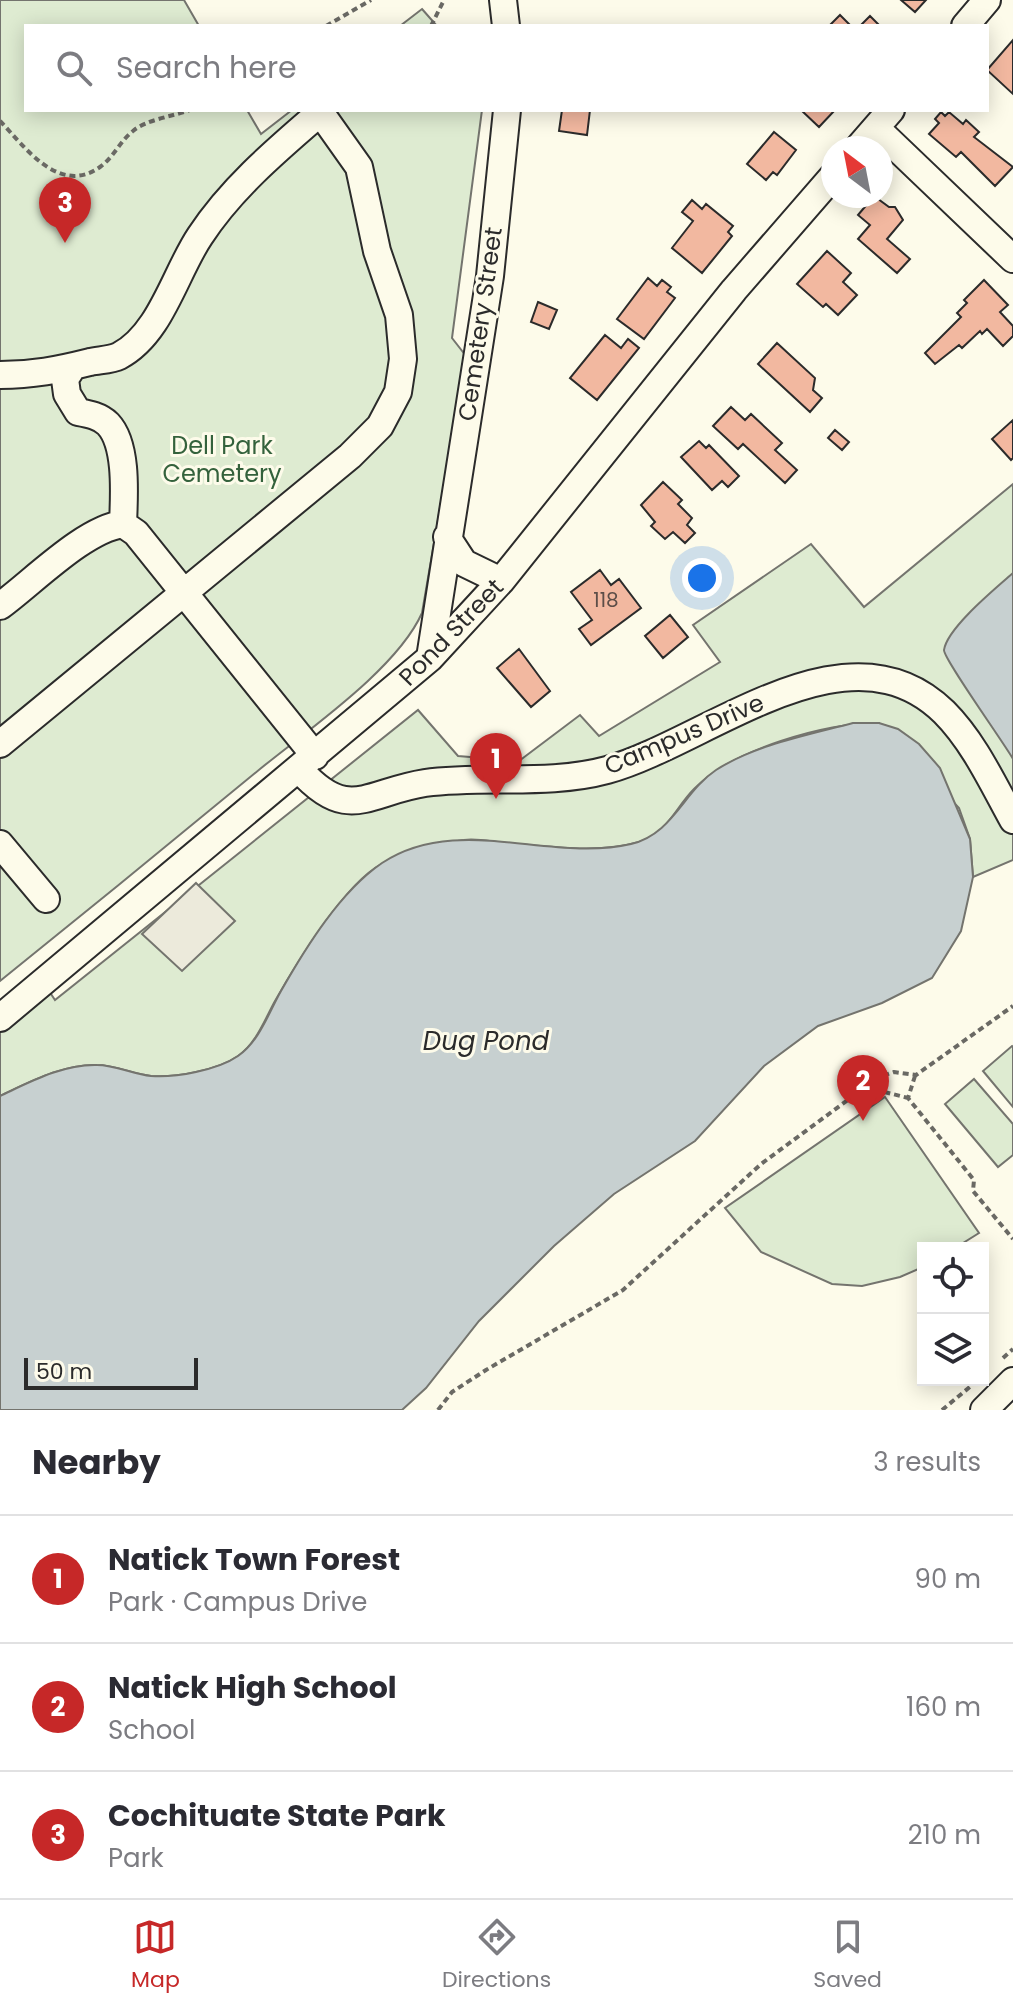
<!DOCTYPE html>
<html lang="en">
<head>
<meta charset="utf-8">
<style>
  body { margin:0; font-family:Poppins,sans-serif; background:#f7f7f7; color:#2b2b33 }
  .controls { position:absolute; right:24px; bottom:24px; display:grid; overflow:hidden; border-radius:0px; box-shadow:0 4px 20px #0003 }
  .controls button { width:72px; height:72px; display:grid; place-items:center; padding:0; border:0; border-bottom:2px solid #e1e1e2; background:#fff; color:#2b2b33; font:40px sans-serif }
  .compass { position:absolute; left:821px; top:136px; width:72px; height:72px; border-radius:50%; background:#fff; box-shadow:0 4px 20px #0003; rotate:328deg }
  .scale { position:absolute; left:24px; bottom:20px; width:174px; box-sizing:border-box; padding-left:8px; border:4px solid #2b2b2b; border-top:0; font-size:22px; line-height:28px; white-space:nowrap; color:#2b2b2b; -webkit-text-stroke:6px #fdfbea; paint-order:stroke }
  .you { position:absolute; left:702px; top:578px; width:28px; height:28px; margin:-20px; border:6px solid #fff; border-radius:50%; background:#1a73e8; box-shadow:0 0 0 12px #1a73e833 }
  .badge { display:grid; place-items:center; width:52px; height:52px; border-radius:50%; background:#c62828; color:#fff; font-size:26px; font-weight:700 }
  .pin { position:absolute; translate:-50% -66px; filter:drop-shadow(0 2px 4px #0008) }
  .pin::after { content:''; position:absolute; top:42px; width:28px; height:24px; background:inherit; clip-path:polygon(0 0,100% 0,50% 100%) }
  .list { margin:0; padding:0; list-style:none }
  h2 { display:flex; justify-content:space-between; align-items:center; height:104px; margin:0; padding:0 32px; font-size:34px }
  h2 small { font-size:26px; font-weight:400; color:#7c7c81 }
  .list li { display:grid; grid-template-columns:52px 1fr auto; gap:24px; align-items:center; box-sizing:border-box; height:128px; padding:0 32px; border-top:2px solid #e1e1e2 }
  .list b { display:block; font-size:30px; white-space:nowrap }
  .list p { margin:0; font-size:26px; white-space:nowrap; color:#7c7c81 }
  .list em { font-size:26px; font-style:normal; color:#7c7c81 }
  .icon { flex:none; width:44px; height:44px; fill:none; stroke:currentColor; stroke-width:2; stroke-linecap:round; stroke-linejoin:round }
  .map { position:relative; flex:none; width:1013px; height:1410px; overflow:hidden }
  .search { position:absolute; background:#fff; box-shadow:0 4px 20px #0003; left:24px; right:24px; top:24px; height:88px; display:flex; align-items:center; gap:20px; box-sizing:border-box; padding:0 28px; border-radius:0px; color:#7c7c81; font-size:30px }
  .sheet { height:488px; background:#fff }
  nav { display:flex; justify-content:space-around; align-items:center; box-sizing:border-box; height:112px; border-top:2px solid #e1e1e2; background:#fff; font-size:22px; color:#7c7c81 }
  nav a { display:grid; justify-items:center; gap:4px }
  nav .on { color:#c62828 }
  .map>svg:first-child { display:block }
</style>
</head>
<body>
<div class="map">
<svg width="1013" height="1410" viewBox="0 0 1013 1410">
  <rect width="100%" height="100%" fill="#fdfbea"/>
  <!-- green -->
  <path fill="#deebd1" stroke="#74746e" stroke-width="2" d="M0 0H184L199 26H26V110H247L261 134 292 110H482L452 338 466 356 422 613C397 669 309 729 260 769 174 840 87 911 0 981Z
    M422 9 437 26H400Z
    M1013 484V860L973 877 970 839 959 808 879 723C825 723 733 749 694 789 675 808 668 833 639 842 598 854 547 846 506 843 493 842 477 838 464 840 445 842 399 855 382 864 345 883 296 964 275 1001 265 1019 256 1044 238 1056 218 1070 175 1078 151 1076 133 1074 115 1065 97 1065 63 1064 30 1082 0 1096V1018L43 982 55 1000 418 710 458 756 519 761 580 715 599 736 720 662 693 625 811 544 864 607Z
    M1012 1046 1013 1047V1107L983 1071Z
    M974 1079 1013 1124V1155L998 1167 945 1104Z
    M885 1097 979 1233 955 1248H923V1267L900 1277 862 1286 832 1284 761 1252 725 1208Z"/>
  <!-- parking -->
  <path fill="#eceadb" stroke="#74746e" stroke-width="2" d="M196 883 235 921 182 971 142 934Z"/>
  <!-- water -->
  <path fill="#c7d0d0" stroke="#74746e" stroke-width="2" d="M1013 573V759C1004 743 943 658 944 650 947 628 996 588 1013 573Z
    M853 723H879L898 729 919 744 940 768 970 839 973 877 961 931 932 978 882 1003 818 1026 764 1066 695 1141 614 1194 554 1246 479 1321 426 1388 402 1410H0V1096C30 1082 63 1064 97 1065 115 1065 133 1074 151 1076 175 1078 218 1070 238 1056 259 1042 269 1012 281 991 306 947 340 892 382 863 458 813 549 863 631 844 673 834 683 792 716 770 755 745 808 735 853 723Z"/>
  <!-- building -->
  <path fill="#f2b8a0" stroke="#2b2b2b" stroke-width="2" d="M901 0H926L915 12Z
    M840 15 851 26H829Z
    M870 16 880 26H860Z
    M1013 40V94L987 70Z
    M562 110H590L587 135 559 131Z
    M801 110H835L819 127Z
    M941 112 945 116 949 112 963 124 966 120 979 132 974 137 1013 167 995 186 961 152 956 157 929 134 939 123 935 119Z
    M774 132 796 150 777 175 773 172 766 180 747 164Z
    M874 196 889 207H895L903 220 887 239 910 259 897 273 858 239 870 225 858 215Z
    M692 200 702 209 706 204 733 226 728 232 732 236 702 273 672 248 693 221 682 212Z
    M827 251 851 273 843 282 857 295 838 315 826 304 823 307 797 284Z
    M648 278 657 286 662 280 671 287 667 292 675 298 644 339 617 319Z
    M984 280 1008 305 1000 312 1013 326V336L1003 346 987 329 982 334 980 331 962 348 959 345 935 364 925 353 961 317 957 313 967 303 964 300Z
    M538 302 557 310 549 329 531 322Z
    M605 335 621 348 628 339 639 348 597 400 570 378Z
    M777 343 815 378 813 390 822 398 810 412 758 364Z
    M731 407 745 420 751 414 782 443 775 450 797 470 785 483 743 444 738 449 713 426Z
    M1013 420V458L1011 460 992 439Z
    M835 430 849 442 842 450 828 438Z
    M699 441 706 448 709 445 739 476 728 487 722 481 712 490 681 457Z
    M663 482 682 500 678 504 692 518 687 525 695 533 685 543 673 532 665 539 651 526 655 522 641 505Z
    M600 570 611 585 619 579 641 608 591 645 579 629 592 620 571 592Z
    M670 615 688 637 663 658 645 636Z
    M519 649 550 691 531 707 497 668Z"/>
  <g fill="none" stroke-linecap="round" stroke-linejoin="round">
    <defs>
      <path id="minor" d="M503 0 506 26
        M965 26 987 0
        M876 128 1013 259
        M858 148 891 110
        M72 368 65 379 67 394 78 412C89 414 100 416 108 424 128 445 124 497 123 524
        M0 375C33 375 58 370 90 362 99 360 111 360 119 356 161 334 175 273 200 236 232 187 279 148 323 110
        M447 537 464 563 501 581
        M0 606C33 582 84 529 123 524L136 533 315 756
        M430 658 490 276 507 110
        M0 744 350 456 380 426 398 392 403 359 399 315 377 251 359 167 320 112
        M299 769C348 824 367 792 425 783 485 775 548 786 607 770 706 743 847 617 944 712 974 742 993 784 1013 820
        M0 844 46 899
        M0 1018 430 658 501 581 734 290 833 176
        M984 1410 1013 1381"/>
    </defs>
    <!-- minor casing -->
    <use href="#minor" stroke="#2b2b2b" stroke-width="30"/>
    <!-- path -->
    <path stroke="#6a6964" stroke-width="4" stroke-dasharray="6 4" stroke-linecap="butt" d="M326 26 371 0
      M431 26 444 0
      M0 121C25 147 59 196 100 167 114 157 120 141 133 131 145 120 174 116 190 110
      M915 1076 908 1098 974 1180 973 1191 1013 1239
      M865 1087 908 1098
      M1003 1358 1013 1349
      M438 1410 452 1392 486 1370 623 1290 761 1164 879 1077 894 1072 916 1075 1013 1006
      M942 1410 971 1386"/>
    <!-- minor -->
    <use href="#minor" stroke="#fdfbea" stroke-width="26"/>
  </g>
  <g text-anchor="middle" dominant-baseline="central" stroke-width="6" stroke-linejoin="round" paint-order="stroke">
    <!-- number labels -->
    <g font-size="20" fill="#5d4e48">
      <text x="606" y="600">118</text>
    </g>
    <!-- street labels -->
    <g font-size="24" fill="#2b2b2b" stroke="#fdfbea">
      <text transform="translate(480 324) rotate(-82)">Cemetery Street</text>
      <text transform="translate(451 632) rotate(-46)">Pond Street</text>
      <text transform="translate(684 734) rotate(-23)">Campus Drive</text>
    </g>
    <!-- park labels -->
    <g font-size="24" fill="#34623c" stroke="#fdfbea">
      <text x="222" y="445">Dell Park<tspan x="222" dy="28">Cemetery</tspan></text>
    </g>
    <!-- water labels -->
    <g font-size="26" font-style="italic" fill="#2b2b2b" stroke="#fdfbea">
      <text x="486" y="1041">Dug Pond</text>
    </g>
  </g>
</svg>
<div class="controls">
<button><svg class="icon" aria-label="locate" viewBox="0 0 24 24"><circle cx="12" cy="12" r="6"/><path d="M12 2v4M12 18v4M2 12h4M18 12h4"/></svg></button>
<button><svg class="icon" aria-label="layers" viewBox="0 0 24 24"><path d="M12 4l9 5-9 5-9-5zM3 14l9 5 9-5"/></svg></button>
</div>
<svg class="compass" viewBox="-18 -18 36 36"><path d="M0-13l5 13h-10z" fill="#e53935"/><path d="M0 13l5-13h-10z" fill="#7c7c81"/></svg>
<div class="scale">50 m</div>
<div class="you"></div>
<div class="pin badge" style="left:496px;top:799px">1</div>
<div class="pin badge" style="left:863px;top:1121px">2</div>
<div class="pin badge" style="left:65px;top:243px">3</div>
<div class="search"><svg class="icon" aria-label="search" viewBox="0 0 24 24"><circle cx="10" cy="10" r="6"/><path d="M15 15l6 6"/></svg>Search here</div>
</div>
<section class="sheet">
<h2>Nearby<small>3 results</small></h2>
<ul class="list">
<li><span class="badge">1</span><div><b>Natick Town Forest</b><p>Park · Campus Drive</p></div><em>90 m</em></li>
<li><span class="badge">2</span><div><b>Natick High School</b><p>School</p></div><em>160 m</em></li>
<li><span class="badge">3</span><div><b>Cochituate State Park</b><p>Park</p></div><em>210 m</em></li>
</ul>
</section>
<nav>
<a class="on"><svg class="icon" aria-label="map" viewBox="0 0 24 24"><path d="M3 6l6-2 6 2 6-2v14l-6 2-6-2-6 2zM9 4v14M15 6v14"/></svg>Map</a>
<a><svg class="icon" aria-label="directions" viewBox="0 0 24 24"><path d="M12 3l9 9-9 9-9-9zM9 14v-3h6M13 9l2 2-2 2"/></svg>Directions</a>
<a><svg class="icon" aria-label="saved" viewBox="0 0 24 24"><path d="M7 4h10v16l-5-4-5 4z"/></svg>Saved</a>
</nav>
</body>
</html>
